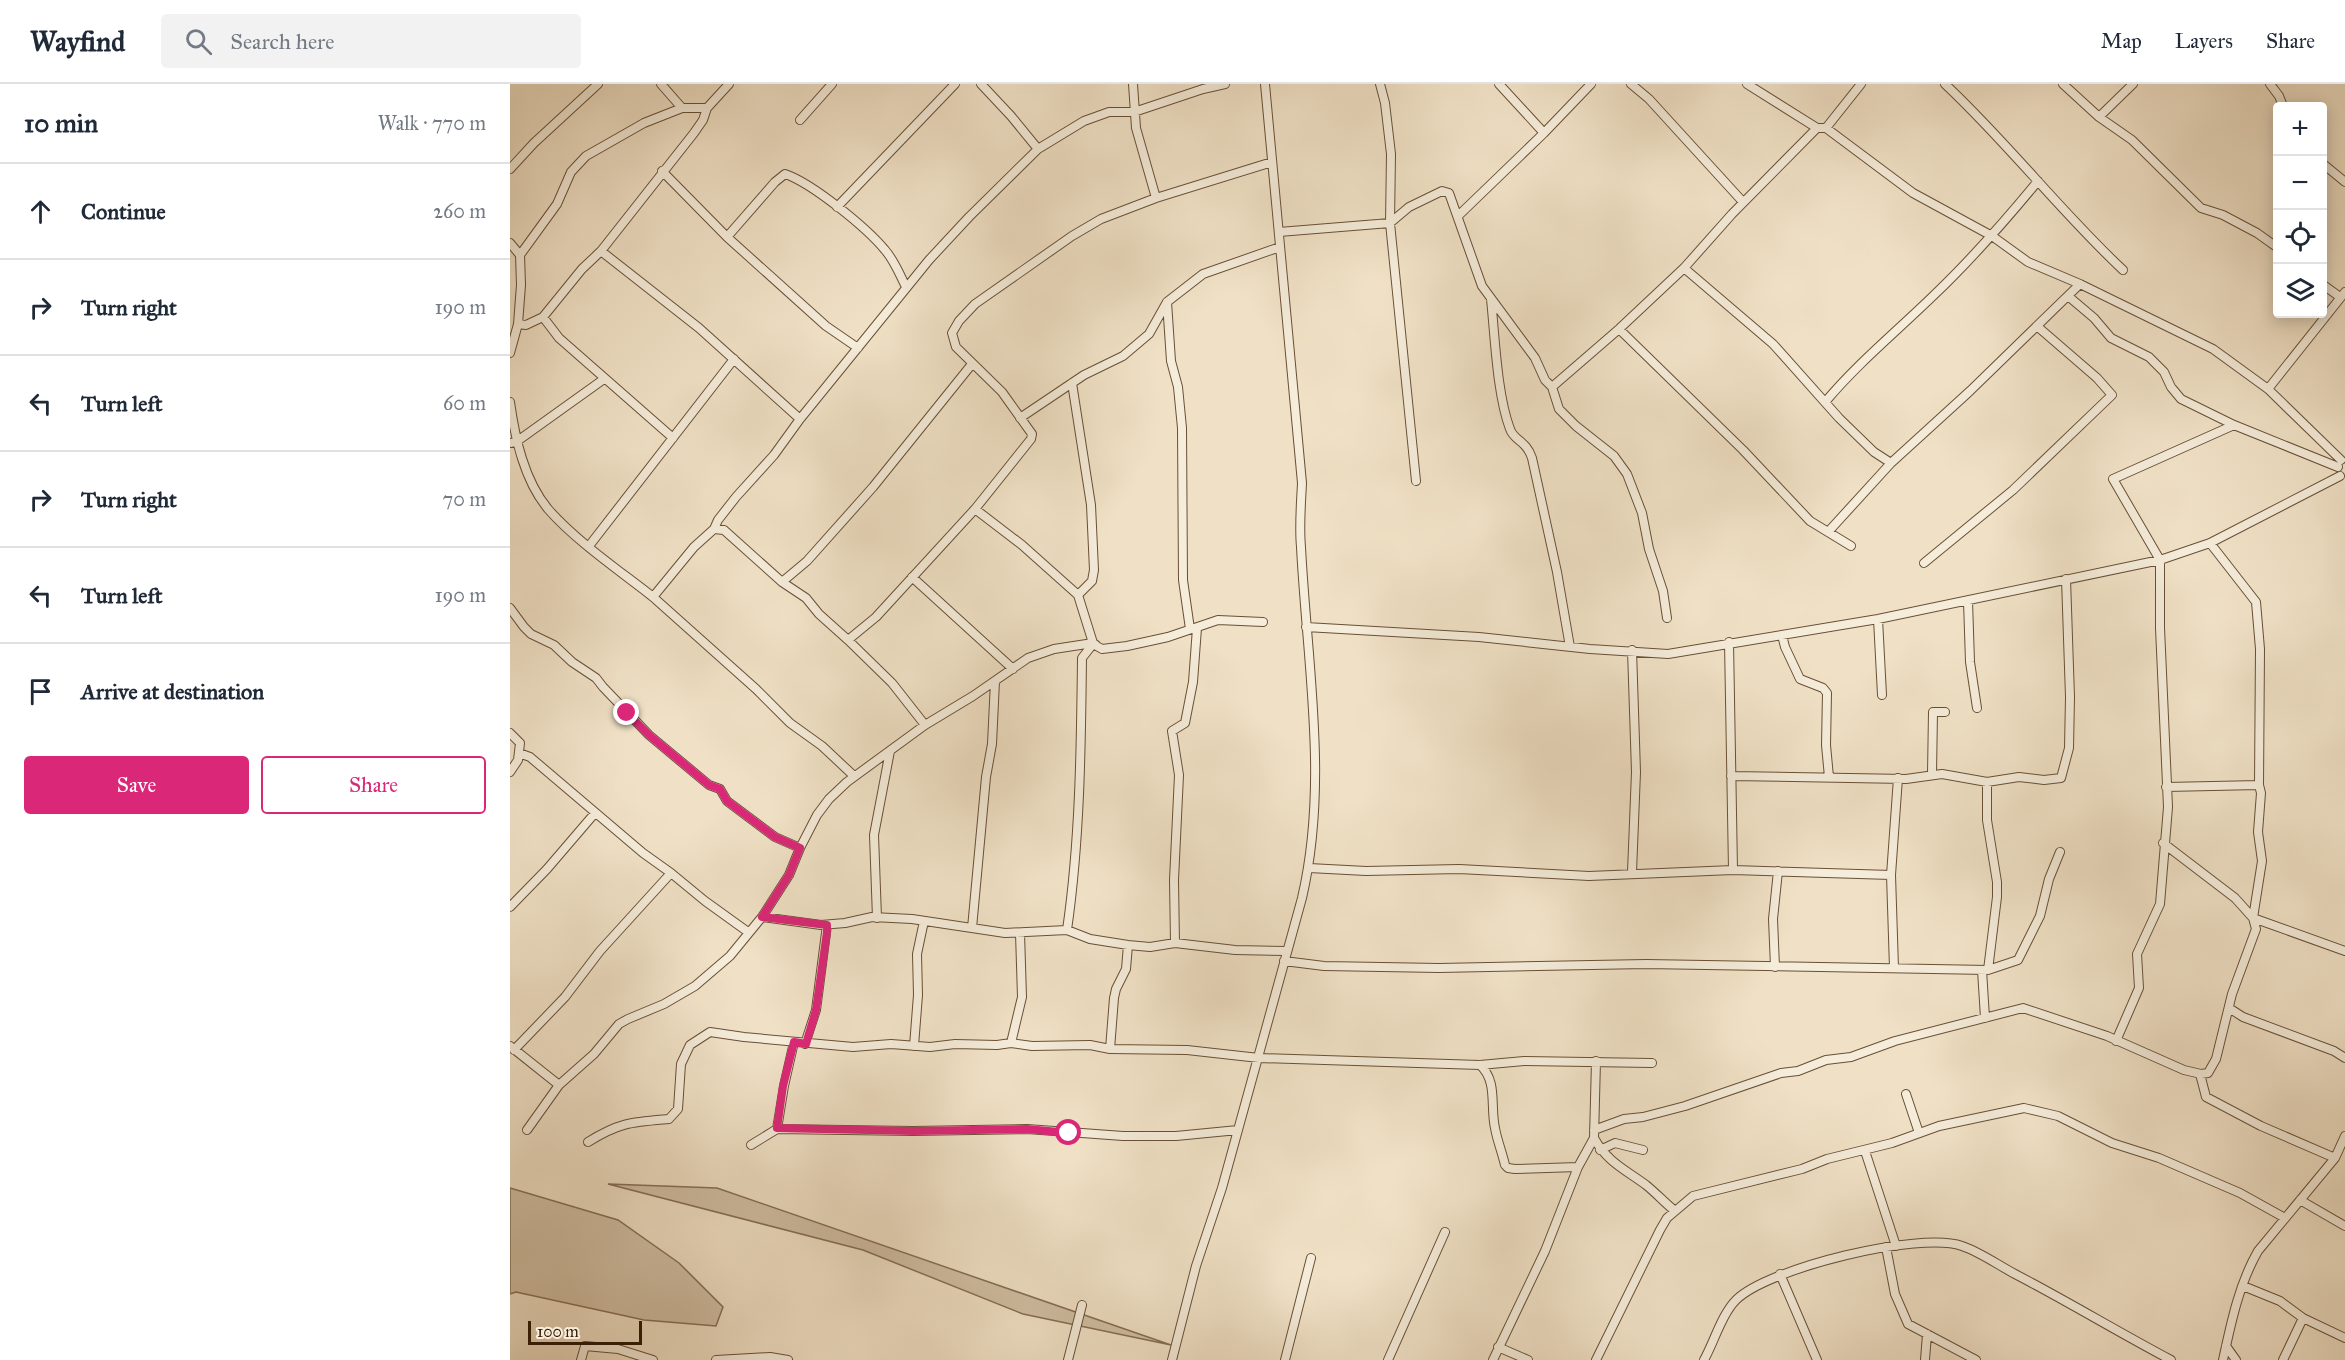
<!DOCTYPE html>
<html lang="en">
<head>
<meta charset="utf-8">
<style>
  body { margin:0; font-family:"IM FELL Great Primer",serif; background:#f2f2f3; color:#1f2937 }
  .controls { position:absolute; right:18px; top:18px; display:grid; overflow:hidden; border-radius:6px; box-shadow:0 3px 15px #0003 }
  .controls button { width:54px; height:54px; display:grid; place-items:center; padding:0; border:0; border-bottom:2px solid #e0e1e3; background:#fff; color:#1f2937; font:30px sans-serif }
  .scale { position:absolute; left:18px; bottom:15px; width:114px; box-sizing:border-box; padding-left:6px; border:3px solid #3b2006; border-top:0; font-size:16px; line-height:21px; white-space:nowrap; color:#3b2006; -webkit-text-stroke:4px #f5ecda; paint-order:stroke }
  .stop { position:absolute; width:18px; height:18px; margin:-14px; border:4px solid #db2777; border-radius:50%; background:#fff }
  .stop.end { background:#db2777; border-color:#fff; box-shadow:0 2px 6px #0008 }
  .list { margin:0; padding:0; list-style:none }
  h2 { display:flex; justify-content:space-between; align-items:center; height:78px; margin:0; padding:0 24px; font-size:26px }
  h2 small { font-size:20px; font-weight:400; color:#747a83 }
  .list li { display:grid; grid-template-columns:39px 1fr auto; gap:18px; align-items:center; box-sizing:border-box; height:96px; padding:0 24px; border-top:2px solid #e0e1e3 }
  .list b { display:block; font-size:22px; white-space:nowrap }
  .list em { font-size:20px; font-style:normal; color:#747a83 }
  .actions { display:flex; gap:12px; padding:18px 24px }
  .actions a { flex:1; padding:14px 0; border:2px solid #db2777; border-radius:6px; text-align:center; font-size:21px; color:#db2777 }
  .actions .main { background:#db2777; color:#fff }
  .icon { flex:none; width:33px; height:33px; fill:none; stroke:currentColor; stroke-width:2; stroke-linecap:round; stroke-linejoin:round }
  .map { position:relative; flex:none; width:1835px; height:1276px; overflow:hidden }
  header { display:flex; align-items:center; gap:36px; box-sizing:border-box; height:84px; padding:0 30px; background:#fff; border-bottom:2px solid #e0e1e3 }
  header strong { font-size:28px }
  nav { display:flex; gap:33px; margin-inline-start:auto; font-size:21px }
  .search { width:420px; height:54px; background:#f2f2f3; display:flex; align-items:center; gap:15px; box-sizing:border-box; padding:0 21px; border-radius:6px; color:#747a83; font-size:22px }
  main { display:flex }
  aside { flex:1; background:#fff }
  .map>svg:first-child { display:block }
</style>
</head>
<body>
<header>
<strong>Wayfind</strong>
<div class="search"><svg class="icon" aria-label="search" viewBox="0 0 24 24"><circle cx="10" cy="10" r="6"/><path d="M15 15l6 6"/></svg>Search here</div>
<nav><a>Map</a><a>Layers</a><a>Share</a></nav>
</header>
<main>
<aside>
<h2>10 min<small>Walk · 770 m</small></h2>
<ul class="list">
<li><svg class="icon" aria-label="ahead" viewBox="0 0 24 24"><path d="M12 20V5M6 11l6-6 6 6"/></svg><div><b>Continue</b></div><em>260 m</em></li>
<li><svg class="icon" aria-label="right" viewBox="0 0 24 24"><path d="M7 20v-9h11M14 6l5 5-5 5"/></svg><div><b>Turn right</b></div><em>190 m</em></li>
<li><svg class="icon" aria-label="left" viewBox="0 0 24 24"><path d="M17 20v-9H6M10 6l-5 5 5 5"/></svg><div><b>Turn left</b></div><em>60 m</em></li>
<li><svg class="icon" aria-label="right" viewBox="0 0 24 24"><path d="M7 20v-9h11M14 6l5 5-5 5"/></svg><div><b>Turn right</b></div><em>70 m</em></li>
<li><svg class="icon" aria-label="left" viewBox="0 0 24 24"><path d="M17 20v-9H6M10 6l-5 5 5 5"/></svg><div><b>Turn left</b></div><em>190 m</em></li>
<li><svg class="icon" aria-label="arrive" viewBox="0 0 24 24"><path d="M6 21V4h12l-3 4 3 4H6"/></svg><div><b>Arrive at destination</b></div></li>
</ul>
<div class="actions"><a class="main">Save</a><a>Share</a></div>
</aside>
<div class="map">
<svg width="1835" height="1276" viewBox="0 0 1835 1276">
  <rect width="100%" height="100%" fill="#f0e1c6"/>
  <filter id="stains"><feTurbulence type="fractalNoise" baseFrequency=".00333" numOctaves="4"/><feColorMatrix values="0 0 0 0 .2 0 0 0 0 .09 0 0 0 0 .02 0 0 0 .5 -.17"/></filter>
  <radialGradient id="worn" r=".72"><stop offset=".6" stop-color="#630" stop-opacity="0"/><stop offset="1" stop-color="#630" stop-opacity=".3"/></radialGradient>
  <!-- green -->
  <path fill="#d1c0a5" stroke="#867056" stroke-width="1.5" d="M98 1100 207 1104 661 1261 513 1230 353 1166Z
    M0 1104 108 1136 169 1179 213 1223 206 1242 134 1236 6 1208 0 1210Z"/>
  <g fill="none" stroke-linecap="round" stroke-linejoin="round">
    <defs>
      <path id="minor" d="M151 0 172 24
        M471 0 501 32 528 65
        M623 0 626 44 646 114
        M870 0 875 19 881 70 880 139 906 397
        M989 0 1034 49
        M1121 0 1139 15 1233 118
        M1237 0 1307 44H1316L1403 109 1482 152 1518 178 1570 200 1703 265 1758 305 1831 376
        M1435 0C1498 59 1550 127 1613 186
        M1553 0 1589 33 1622 56 1691 124 1713 131 1747 149 1768 164
        M1760 0 1769 12 1773 22
        M1589 33 1623 0
        M290 36 322 0
        M1316 44 1351 0
        M1812 79 1835 98
        M0 85 24 59 88 0
        M152 87 217 153 316 242 348 264
        M327 123 445 0
        M948 132 1034 49 1081 0
        M769 148 880 139 899 123 932 107 939 109 972 202 1025 274 1035 296 1042 303 1049 325 1066 342 1104 372 1117 390 1132 429 1139 465 1153 507 1157 534
        M217 153 265 98 275 90C302 99 357 144 375 166 384 176 390 191 396 203
        M0 159 10 171
        M91 167 189 244 290 335
        M1174 184 1263 260 1329 334 1364 368 1381 379 1460 307 1570 200
        M1812 200 1830 213
        M1558 212 1584 234 1601 254 1639 273 1654 288 1661 303 1671 315 1724 341 1603 395 1650 476V544L1658 723 1650 820 1627 870 1629 904 1606 957
        M981 215C985 253 987 311 1000 345 1004 357 1016 356 1022 374L1047 488 1060 563
        M657 218 661 277 668 303 672 344 673 496 680 545
        M33 233 49 254 163 354
        M8 240 16 241 33 233 72 185 91 167 184 49 193 36 197 24 219 0
        M1109 245 1233 366 1300 437 1341 462
        M0 269 8 240 11 201 10 171 47 120 61 88 76 72 134 39 172 24H197
        M562 299 581 421 584 486 582 497 568 511
        M1042 303 1109 245 1174 184 1222 130 1307 44
        M1758 305 1835 208
        M1316 317C1348 279 1387 247 1423 212 1461 176 1495 137 1528 97
        M0 318C5 354 14 396 38 425 66 457 110 487 143 513
        M510 334 574 291 613 272 639 250 657 218 693 190 770 163
        M1724 341 1828 383
        M0 359 6 358 94 295
        M465 425 512 461 568 511 583 559 586 561
        M204 445 214 446 272 498 296 514 309 530 338 556 366 533 465 425 521 355 522 350 492 308 446 263 442 249 449 237 465 220 562 152 591 135 646 114 762 78
        M1318 448 1381 379
        M1700 459 1746 518 1750 565 1749 701 1751 709 1748 748 1752 777 1743 834 1835 867
        M79 462 224 275
        M1414 479 1503 406 1602 311 1587 294 1528 243
        M402 493 503 585
        M272 498 297 477 363 403 462 280
        M1458 517 1460 578 1467 624
        M0 524 14 543 21 550 44 561 62 578 86 594 93 603 139 651 199 701 210 705 217 717 265 753 290 764
        M1368 535 1372 611
        M796 543 969 553 1080 565 1158 570 1368 535 1650 476 1700 459 1830 392
        M1272 551 1275 563 1290 595 1313 604 1317 609 1316 661 1319 693
        M338 556 382 599 415 641
        M1219 558 1223 786 1381 791
        M1122 566 1126 688 1122 788
        M0 649 10 659 8 676 0 688
        M9 669 20 673 133 769 161 789 195 817 238 848
        M1422 690 1423 628H1435
        M344 692 312 662 280 639 246 605 143 513 184 463 204 445 208 436 226 413 264 371 290 335 419 176 459 133 528 65 574 37 599 28H624L693 5 715 0
        M1221 692 1396 695 1432 690 1477 698 1509 693 1534 696 1551 694 1559 664 1560 613 1556 495
        M1477 698V736L1487 798V813L1478 886
        M1656 703 1749 701
        M799 784 856 787 949 785 1079 792 1223 786
        M0 823 37 785 85 729
        M252 833 311 841 335 839 362 833 402 835 495 849 557 846 580 855 618 861 640 863 665 859 725 866 777 867
        M367 834 364 751 380 667
        M462 844 476 693 482 660 485 597
        M557 846C570 756 571 665 572 574L583 560 592 565 617 562 658 553 708 536 753 538
        M665 859 664 796 669 691 662 647 675 639 683 598 687 544
        M618 861 616 885 606 905 604 914 600 965 677 966 749 974 970 981 1014 977 1142 979
        M774 877 814 882 929 884 1136 880 1478 886 1508 876 1530 832 1539 795 1550 768
        M1265 883 1263 835 1268 787
        M1384 884 1381 791 1388 694
        M1472 886 1475 934
        M1719 924 1733 933 1824 967 1835 974
        M501 959 512 913 510 849
        M295 960 306 926 317 841
        M0 962 49 1001
        M404 962 408 911 407 870 414 837
        M4 966 55 913 90 867 161 789
        M970 981C988 997 980 1023 985 1044 987 1056 992 1068 995 1081L998 1084 1005 1085 1068 1083
        M1690 990 1696 1013 1751 1042 1825 1074
        M1396 1010 1409 1049
        M267 1045 403 1047 517 1045 613 1052H666L728 1046
        M17 1046 49 1001 84 970 109 940 118 935 154 920 185 902 220 872 252 833 279 791 290 764 307 731 319 715 337 698 415 641 463 612 518 574 544 565 583 559
        M1084 1046 1114 1035 1133 1033 1175 1022 1271 989 1288 987 1316 976 1341 973 1385 957 1513 924 1597 952 1674 986 1691 990 1698 989 1706 975 1722 910 1746 845 1743 834 1725 814 1653 759
        M1084 1054C1097 1078 1116 1086 1136 1101 1146 1109 1155 1119 1165 1127
        M78 1058C110 1038 123 1038 159 1035L168 1025 171 980 180 961 200 948 234 953 343 963 381 960 420 963 445 960 487 961 501 959 522 962 580 961 600 965
        M241 1061 267 1045 274 1002 284 958
        M1090 1066 1105 1059 1133 1066
        M1355 1067 1386 1162
        M1790 1116 1835 1142
        M1376 1163 1385 1210 1398 1240 1466 1276
        M1270 1190 1307 1276
        M1733 1202 1770 1217 1793 1234 1835 1254
        M1716 1262 1726 1276
        M988 1263 1018 1276
        M71 1276 75 1262 108 1265 143 1276
        M206 1276 260 1273 278 1276
        M558 1276 572 1221
        M662 1276 686 1182 712 1104 792 814C819 698 797 581 791 463 789 442 791 420 792 399L755 0
        M775 1276 801 1174
        M878 1276 935 1148
        M983 1276 1035 1167 1068 1083 1084 1054 1086 977
        M1086 1276 1150 1146 1157 1134 1183 1112 1292 1085 1317 1075 1382 1059 1429 1042 1514 1024 1548 1032 1602 1059 1649 1074 1730 1109 1775 1134
        M1194 1276C1204 1258 1212 1230 1226 1216 1258 1184 1410 1147 1452 1162 1470 1168 1488 1181 1505 1190 1557 1217 1608 1248 1661 1276
        M1415 1276 1417 1250
        M1713 1276C1721 1239 1729 1200 1748 1167L1825 1074 1835 1052
        M1773 1276 1793 1234"/>
    </defs>
    <!-- minor casing -->
    <use href="#minor" stroke="#685036" stroke-width="10"/>
    <!-- minor -->
    <use href="#minor" stroke="#f5ecda" stroke-width="8"/>
  </g>
  <g fill="none" stroke-linecap="round" stroke-linejoin="round">
    <!-- route -->
    <path stroke="#db2777" stroke-width="8" d="M117 629 139 651 199 701 210 705 217 717 265 753 290 764 279 791 252 833 317 841V848L306 926 296 960 284 958 273 1002 267 1044 403 1047 517 1045 559 1049"/>
  </g>
  <rect width="100%" height="100%" filter="url(#stains)"/>
  <rect width="100%" height="100%" fill="url(#worn)"/>
</svg>
<div class="controls">
<button>+</button>
<button>−</button>
<button><svg class="icon" aria-label="locate" viewBox="0 0 24 24"><circle cx="12" cy="12" r="6"/><path d="M12 2v4M12 18v4M2 12h4M18 12h4"/></svg></button>
<button><svg class="icon" aria-label="layers" viewBox="0 0 24 24"><path d="M12 4l9 5-9 5-9-5zM3 14l9 5 9-5"/></svg></button>
</div>
<div class="scale">100 m</div>
<div class="stop" style="left:559px;top:1049px"></div>
<div class="stop end" style="left:117px;top:629px"></div>
</div>
</main>
</body>
</html>
